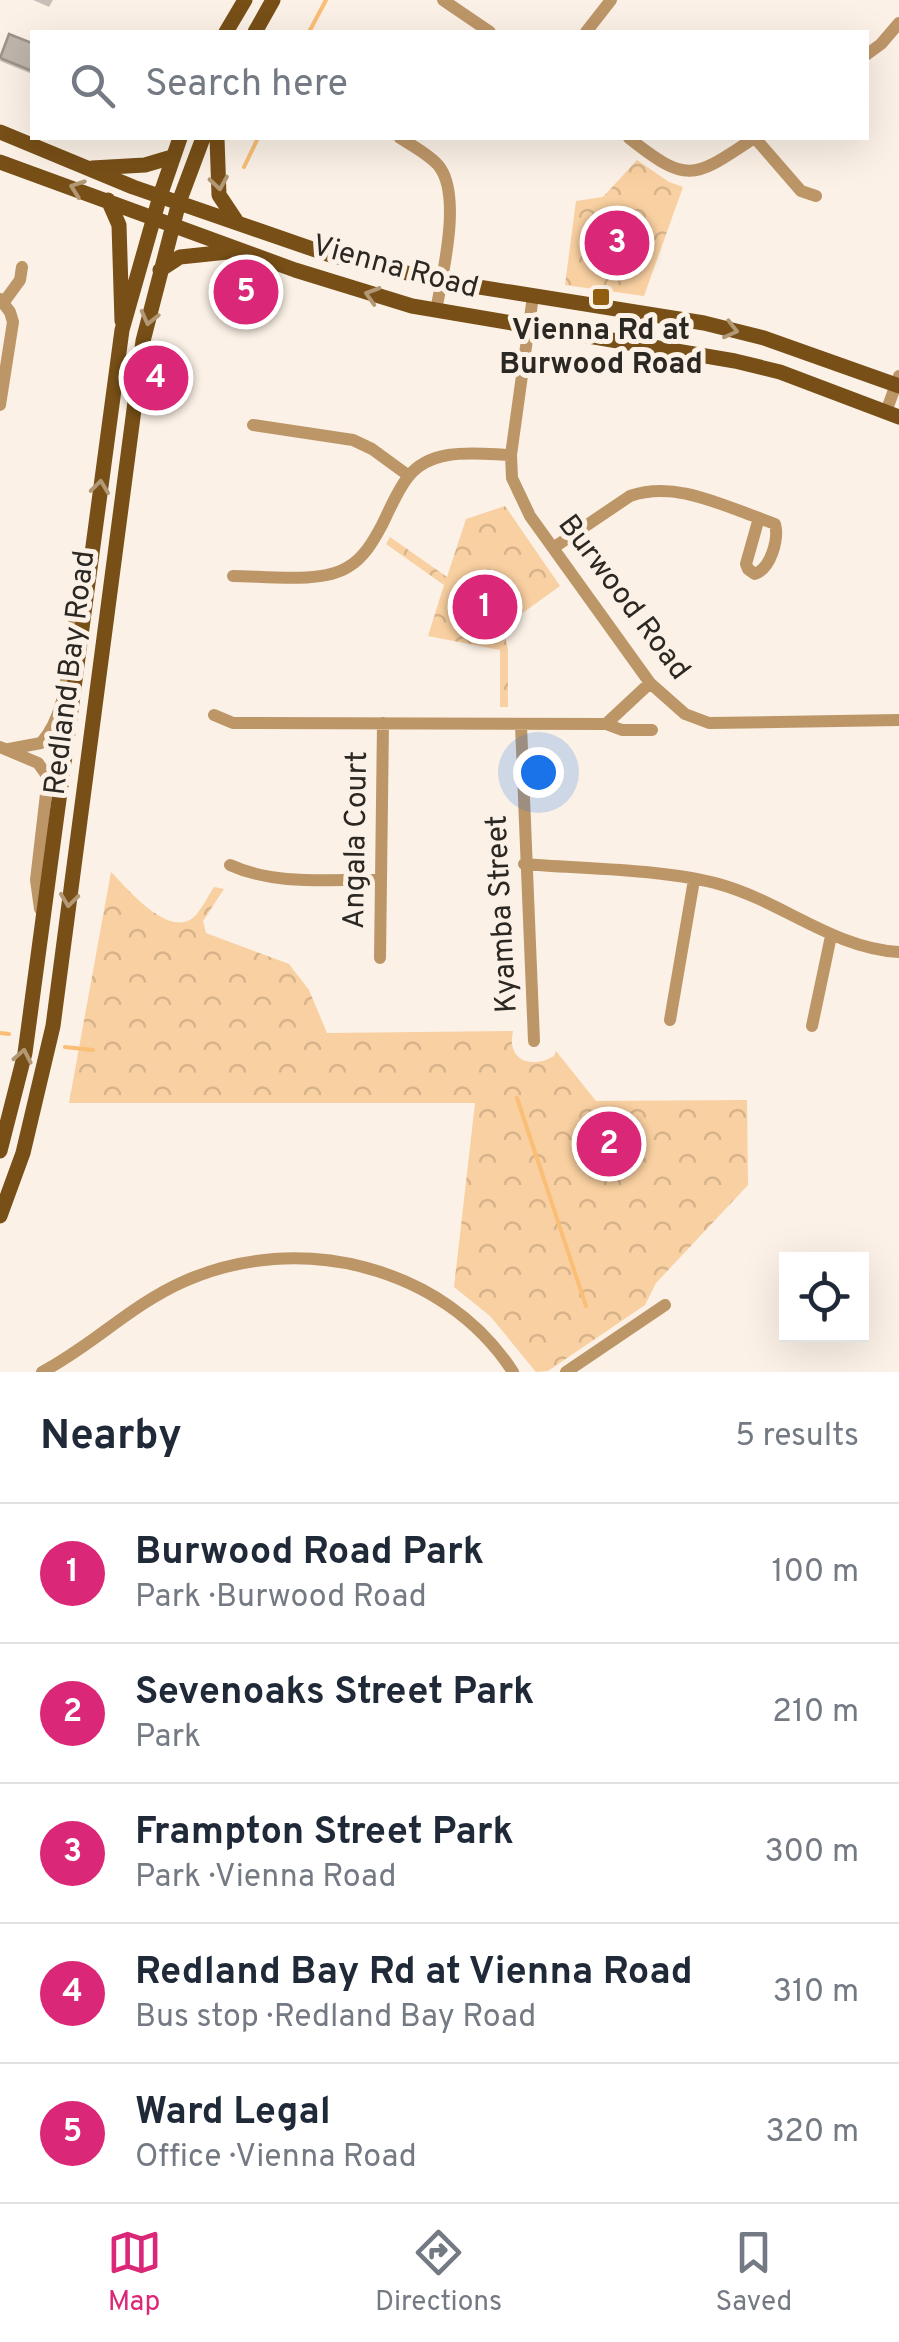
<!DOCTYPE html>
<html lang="en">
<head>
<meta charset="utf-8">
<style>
  body { margin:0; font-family:Overpass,sans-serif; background:#f2f2f3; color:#1f2937 }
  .controls { position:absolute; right:30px; bottom:30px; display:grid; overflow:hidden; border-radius:0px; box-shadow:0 10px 40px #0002 }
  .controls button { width:90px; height:90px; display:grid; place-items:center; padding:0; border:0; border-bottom:2px solid #e0e1e3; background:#fff; color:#1f2937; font:50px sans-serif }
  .you { position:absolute; left:538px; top:772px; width:35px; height:35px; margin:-25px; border:8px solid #fff; border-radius:50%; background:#1a73e8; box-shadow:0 0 0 15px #1a73e833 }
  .badge { display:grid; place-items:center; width:65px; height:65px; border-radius:50%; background:#db2777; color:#fff; font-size:32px; font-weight:700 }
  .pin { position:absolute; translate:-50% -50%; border:5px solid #fff; box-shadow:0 2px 10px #0006 }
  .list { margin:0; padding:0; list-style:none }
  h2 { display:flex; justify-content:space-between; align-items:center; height:130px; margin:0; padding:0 40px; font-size:42px }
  h2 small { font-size:32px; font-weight:400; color:#747a83 }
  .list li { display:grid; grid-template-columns:65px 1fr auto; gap:30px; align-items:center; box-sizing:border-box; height:140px; padding:0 40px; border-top:2px solid #e0e1e3 }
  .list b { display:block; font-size:38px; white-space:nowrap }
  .list p { margin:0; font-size:32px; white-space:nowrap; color:#747a83 }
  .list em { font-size:32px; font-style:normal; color:#747a83 }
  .icon { flex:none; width:55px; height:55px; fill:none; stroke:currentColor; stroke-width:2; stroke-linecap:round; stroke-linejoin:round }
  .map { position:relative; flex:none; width:899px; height:1372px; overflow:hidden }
  .search { position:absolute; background:#fff; box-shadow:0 10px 40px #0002; left:30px; right:30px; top:30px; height:110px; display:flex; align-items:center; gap:25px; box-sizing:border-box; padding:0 35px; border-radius:0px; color:#747a83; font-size:38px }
  .sheet { height:830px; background:#fff }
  nav { display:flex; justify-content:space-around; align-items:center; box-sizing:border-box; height:140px; border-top:2px solid #e0e1e3; background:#fff; font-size:28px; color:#747a83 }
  nav a { display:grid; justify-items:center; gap:5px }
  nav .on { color:#db2777 }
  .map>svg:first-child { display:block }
</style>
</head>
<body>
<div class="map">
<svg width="899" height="1372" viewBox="0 0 899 1372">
  <defs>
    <pattern id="park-crowns" width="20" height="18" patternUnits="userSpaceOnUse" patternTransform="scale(2.5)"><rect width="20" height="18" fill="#f9d0a1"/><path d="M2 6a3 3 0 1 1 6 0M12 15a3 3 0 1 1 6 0" fill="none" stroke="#d6b38a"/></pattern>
  </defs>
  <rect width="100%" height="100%" fill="#fbf1e6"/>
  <!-- park -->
  <path fill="url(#park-crowns)" d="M637 160 669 182 683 187 644 296 565 285 576 201 603 197Z
    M505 506 560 586 503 627 508 650V707H500V650L428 636 444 585 386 544 390 537 447 577 466 519Z
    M111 872C128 889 171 942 196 915 203 907 208 896 214 887L224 889 203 921 206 933 289 964 309 990 327 1033 513 1031C506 1060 531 1070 554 1056L556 1051 596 1101 747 1100 748 1185 656 1283 645 1305 548 1371 536 1372 490 1316 454 1287 475 1103H69Z"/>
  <!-- shadow -->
  <path fill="#0003" d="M33 0H53L49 7Z
    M10 37 32 46V74L0 61Z
    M223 279 264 308 259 312 214 296Z"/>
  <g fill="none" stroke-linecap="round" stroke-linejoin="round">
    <!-- stream -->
    <path stroke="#fabe76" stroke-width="4" d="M309 32 326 0
      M244 167 258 138
      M0 1033 9 1034
      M65 1047 93 1050
      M517 1098 586 1306"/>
  </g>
  <!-- building -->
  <path fill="#bfb5ab" stroke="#9c9288" stroke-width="2.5" d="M9 34 32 43V71L0 58Z
    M227 275 272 292 266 309 220 295 217 291 223 276Z"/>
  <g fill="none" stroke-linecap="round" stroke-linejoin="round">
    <!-- minor -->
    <path stroke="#bd9668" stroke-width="12" d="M443 0 490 32
      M586 32 611 0
      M866 55 881 44 899 23
      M400 138C413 146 428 154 438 165 463 194 442 276 436 311
      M629 138C688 185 694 178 754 138
      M755 138 801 191 816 196
      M533 296 511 455 512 478 530 516 650 683 685 714 709 723 899 720
      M0 299 10 312 13 322 0 405
      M4 302 20 280 22 267
      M886 412 899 376
      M253 425 353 440 372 449 409 476
      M759 518 775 524C779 539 771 568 755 574L748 569 746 564Z
      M553 548 630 496C674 481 717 503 759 518
      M233 576C264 576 322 584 348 567 364 558 374 540 382 525 390 509 397 491 408 477 432 446 478 454 511 455
      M214 715 233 723 606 724 650 683
      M606 724 622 730H652
      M521 725 534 1041
      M0 747 38 763 48 777 36 880 40 909
      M9 749 41 743C75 706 65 634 83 586
      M524 864C583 869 667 869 722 885 784 903 833 948 899 952
      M230 865C276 886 331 879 381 880
      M380 958 383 723
      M670 1020 694 880
      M812 1026 831 936
      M42 1372C92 1346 132 1304 185 1281 298 1231 444 1265 513 1372
      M566 1372 665 1305"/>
    <!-- major -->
    <path stroke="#774f17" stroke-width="15" d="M226 32 245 0
      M255 32 273 0
      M0 132 133 187 330 255 441 281 704 323 764 338 899 386
      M217 138 219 195 237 222
      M0 162 295 270 412 306 735 361 780 372 899 417
      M92 168 145 165 172 157
      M108 200 119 225 122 321
      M160 270 180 257 237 251
      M0 1151 25 1053 122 330 160 196 180 138
      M0 1216 23 1153 53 1026 143 341 179 202 203 138"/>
  </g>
  <!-- one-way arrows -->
  <defs><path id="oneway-chevron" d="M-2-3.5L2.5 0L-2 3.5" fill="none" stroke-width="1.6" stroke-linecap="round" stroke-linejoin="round" transform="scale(2.5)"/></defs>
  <g stroke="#b29874">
    <use href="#oneway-chevron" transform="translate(219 183) rotate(81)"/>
    <use href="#oneway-chevron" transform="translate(77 188) rotate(-160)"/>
    <use href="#oneway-chevron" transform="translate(372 295) rotate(-163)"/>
    <use href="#oneway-chevron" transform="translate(149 318) rotate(104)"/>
    <use href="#oneway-chevron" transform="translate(731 330) rotate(14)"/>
    <use href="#oneway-chevron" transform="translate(100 487) rotate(-83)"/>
    <use href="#oneway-chevron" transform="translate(69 900) rotate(97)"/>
    <use href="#oneway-chevron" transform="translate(23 1056) rotate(-79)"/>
  </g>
  <!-- markers -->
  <rect fill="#915e0f" stroke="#fbf1e6" stroke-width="4" x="591" y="287" width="20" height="20" rx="5"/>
  <g text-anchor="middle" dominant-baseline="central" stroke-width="10" stroke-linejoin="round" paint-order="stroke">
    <!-- street labels -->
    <g font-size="30" fill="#2b2824" stroke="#fbf1e6">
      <text transform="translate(395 268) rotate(15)">Vienna Road</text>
      <text transform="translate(623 598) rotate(53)">Burwood Road</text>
      <text transform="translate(71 673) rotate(-83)">Redland Bay Road</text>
      <text transform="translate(357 840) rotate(-89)">Angala Court</text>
      <text transform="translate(503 914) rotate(-93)">Kyamba Street</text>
    </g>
    <!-- poi labels -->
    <g font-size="30" font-weight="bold" fill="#2b2824" stroke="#fbf1e6">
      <text x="601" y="331">Vienna Rd at<tspan x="601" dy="34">Burwood Road</tspan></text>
    </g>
  </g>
</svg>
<div class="controls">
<button><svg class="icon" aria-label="locate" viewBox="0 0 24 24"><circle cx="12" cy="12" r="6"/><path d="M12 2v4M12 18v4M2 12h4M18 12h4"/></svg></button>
</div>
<div class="you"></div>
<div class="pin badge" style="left:485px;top:607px">1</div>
<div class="pin badge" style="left:609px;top:1144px">2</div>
<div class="pin badge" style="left:617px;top:243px">3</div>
<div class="pin badge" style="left:156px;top:378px">4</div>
<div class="pin badge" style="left:246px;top:292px">5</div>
<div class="search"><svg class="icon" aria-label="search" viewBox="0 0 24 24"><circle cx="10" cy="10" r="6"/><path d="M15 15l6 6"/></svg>Search here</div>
</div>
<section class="sheet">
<h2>Nearby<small>5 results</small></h2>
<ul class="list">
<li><span class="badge">1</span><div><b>Burwood Road Park</b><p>Park · Burwood Road</p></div><em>100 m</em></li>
<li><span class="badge">2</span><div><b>Sevenoaks Street Park</b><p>Park</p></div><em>210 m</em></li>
<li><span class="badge">3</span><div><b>Frampton Street Park</b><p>Park · Vienna Road</p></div><em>300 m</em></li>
<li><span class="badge">4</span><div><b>Redland Bay Rd at Vienna Road</b><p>Bus stop · Redland Bay Road</p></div><em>310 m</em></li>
<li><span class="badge">5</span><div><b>Ward Legal</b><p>Office · Vienna Road</p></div><em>320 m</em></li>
</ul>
</section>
<nav>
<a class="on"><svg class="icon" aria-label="map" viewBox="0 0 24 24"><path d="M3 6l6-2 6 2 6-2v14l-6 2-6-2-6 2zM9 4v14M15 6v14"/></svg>Map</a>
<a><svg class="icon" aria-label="directions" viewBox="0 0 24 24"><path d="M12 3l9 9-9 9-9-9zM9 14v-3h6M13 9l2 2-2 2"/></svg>Directions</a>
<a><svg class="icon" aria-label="saved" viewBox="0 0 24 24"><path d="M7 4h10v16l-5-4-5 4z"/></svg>Saved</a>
</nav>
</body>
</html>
